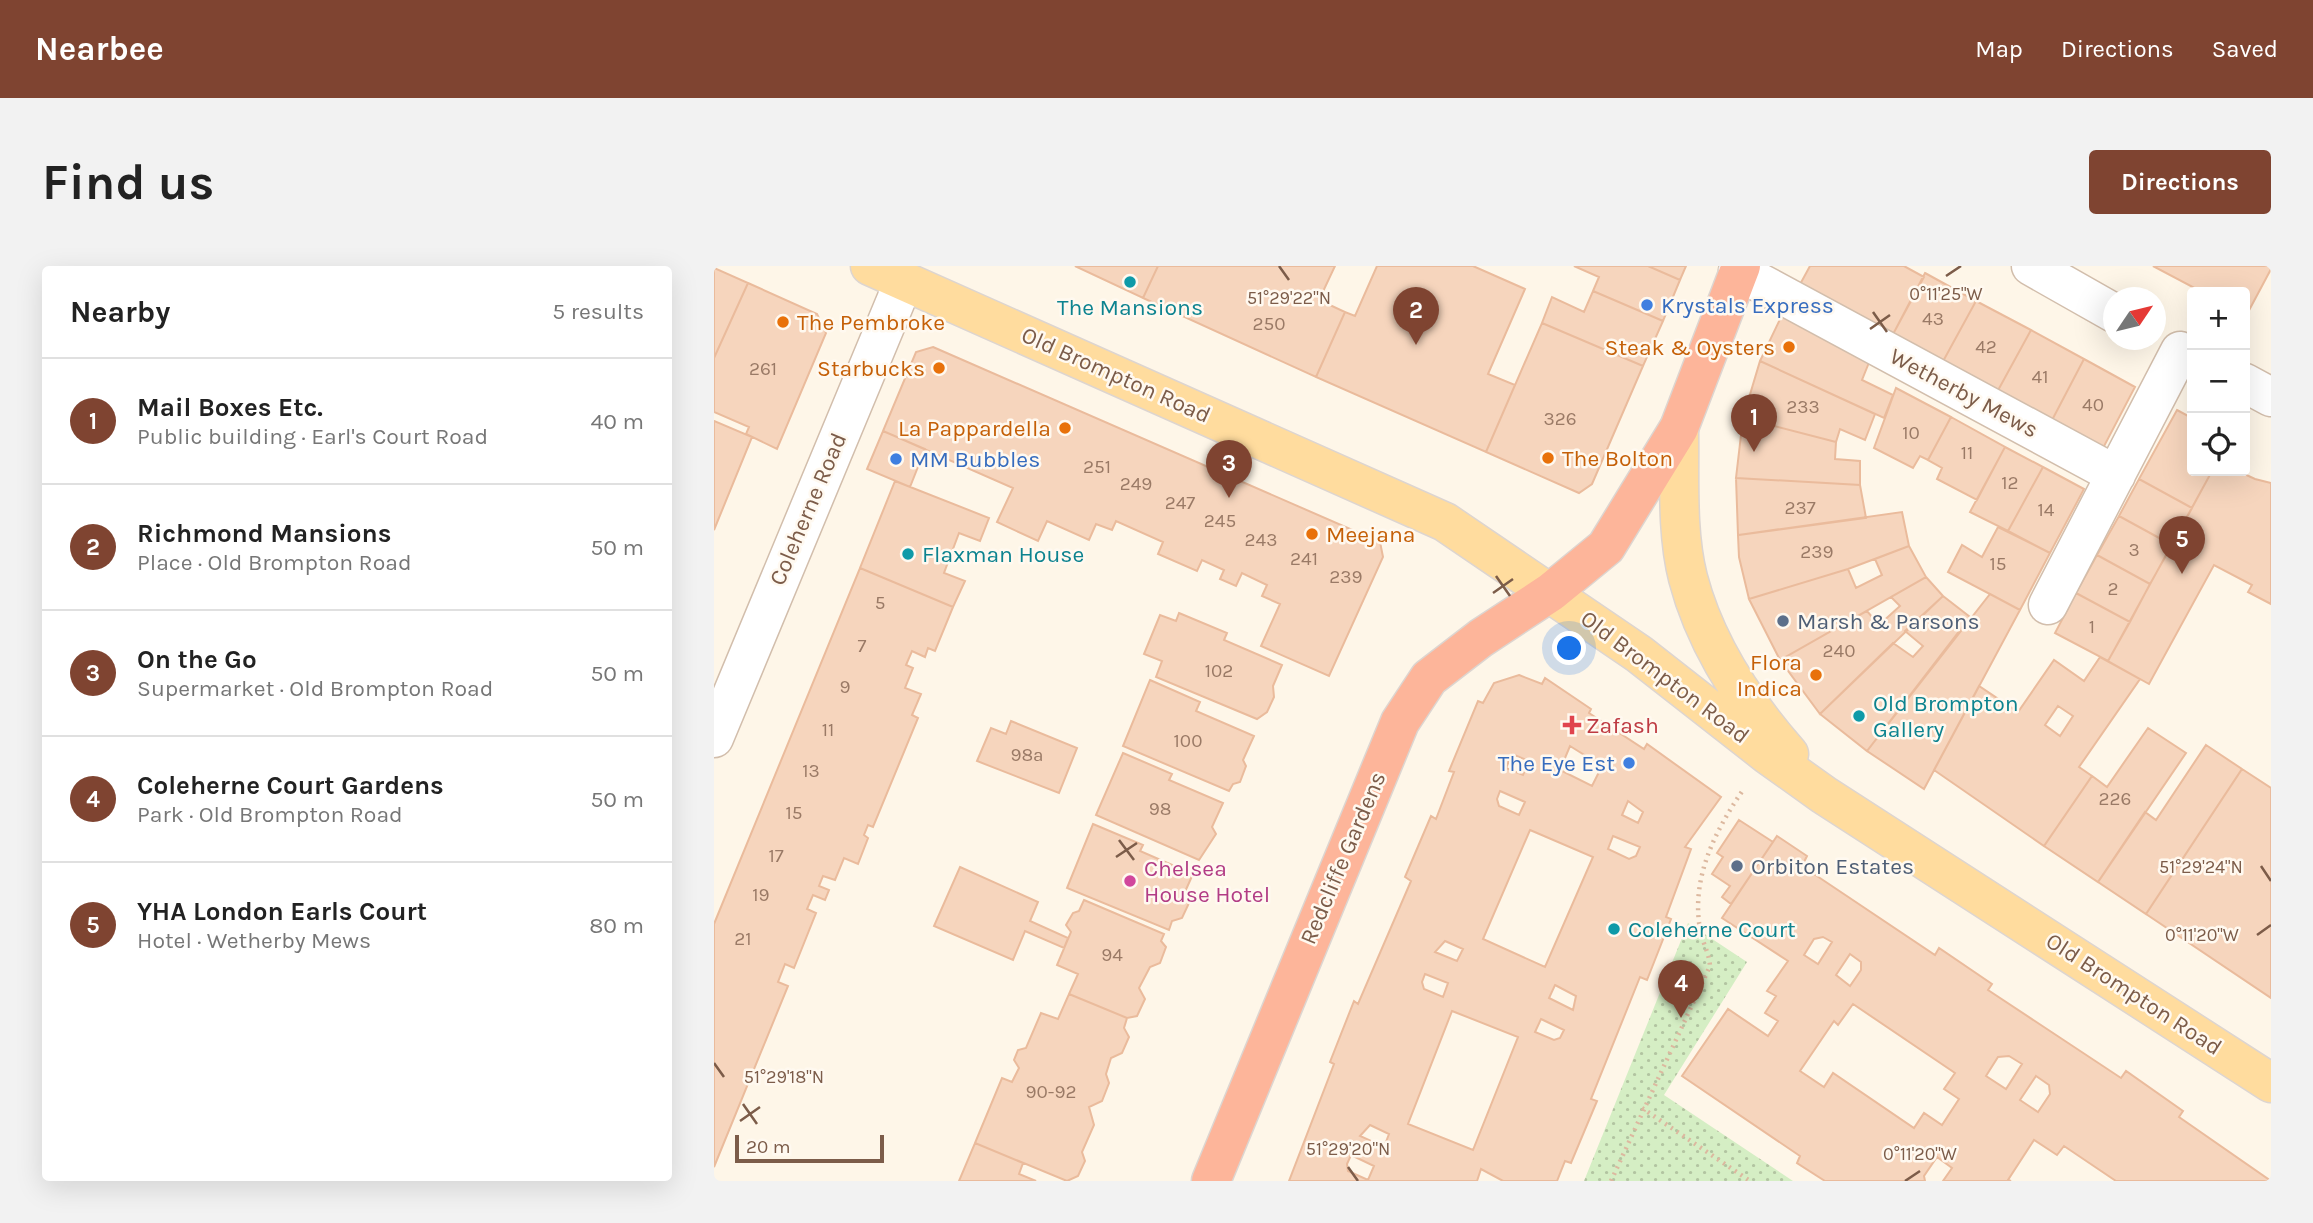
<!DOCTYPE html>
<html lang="en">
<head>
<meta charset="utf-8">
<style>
  body { margin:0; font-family:Karla,sans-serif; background:#f2f2f2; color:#222 }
  .controls { position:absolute; right:21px; top:21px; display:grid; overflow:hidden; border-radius:7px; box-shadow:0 7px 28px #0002 }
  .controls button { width:63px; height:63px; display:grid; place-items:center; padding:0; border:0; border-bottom:2px solid #e0e0e0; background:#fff; color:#222; font:35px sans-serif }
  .compass { position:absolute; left:1389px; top:21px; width:63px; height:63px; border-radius:50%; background:#fff; box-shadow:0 7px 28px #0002; rotate:55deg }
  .scale { position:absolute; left:21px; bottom:18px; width:149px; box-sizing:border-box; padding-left:7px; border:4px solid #7c5c49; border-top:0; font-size:19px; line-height:24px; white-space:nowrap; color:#7c5c49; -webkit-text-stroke:5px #fff9f0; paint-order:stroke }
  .you { position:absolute; left:856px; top:383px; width:24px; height:24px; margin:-18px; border:5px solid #fff; border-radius:50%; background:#1a73e8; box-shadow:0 0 0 10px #1a73e833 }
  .badge { display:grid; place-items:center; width:46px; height:46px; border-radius:50%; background:#7f4431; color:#fff; font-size:23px; font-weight:700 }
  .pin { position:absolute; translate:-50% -58px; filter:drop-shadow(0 2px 4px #0008) }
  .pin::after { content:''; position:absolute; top:37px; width:24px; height:21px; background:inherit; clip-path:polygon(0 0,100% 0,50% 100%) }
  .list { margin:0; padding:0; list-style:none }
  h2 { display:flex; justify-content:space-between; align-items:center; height:91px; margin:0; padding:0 28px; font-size:30px }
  h2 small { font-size:23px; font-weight:400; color:#767676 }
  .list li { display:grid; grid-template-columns:46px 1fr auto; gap:21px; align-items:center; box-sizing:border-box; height:126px; padding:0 28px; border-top:2px solid #e0e0e0 }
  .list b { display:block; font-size:26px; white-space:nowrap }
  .list p { margin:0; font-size:23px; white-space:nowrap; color:#767676 }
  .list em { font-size:23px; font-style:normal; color:#767676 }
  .icon { flex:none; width:38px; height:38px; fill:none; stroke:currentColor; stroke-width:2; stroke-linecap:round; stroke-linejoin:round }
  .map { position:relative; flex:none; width:1557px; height:915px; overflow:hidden; border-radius:7px }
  header { display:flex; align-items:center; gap:42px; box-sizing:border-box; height:98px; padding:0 35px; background:#7f4431; color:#fff }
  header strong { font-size:33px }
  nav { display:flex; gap:38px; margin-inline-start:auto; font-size:24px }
  .intro { display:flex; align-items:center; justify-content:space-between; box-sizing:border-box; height:168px; padding:0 42px }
  h1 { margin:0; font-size:49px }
  .button { padding:18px 32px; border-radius:7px; background:#7f4431; color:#fff; font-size:24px; font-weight:700 }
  main { display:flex; gap:42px; padding:0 42px }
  aside { flex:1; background:#fff; border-radius:7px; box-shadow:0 7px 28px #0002 }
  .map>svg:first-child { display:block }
</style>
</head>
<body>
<header>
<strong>Nearbee</strong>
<nav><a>Map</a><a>Directions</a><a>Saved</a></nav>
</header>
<div class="intro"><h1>Find us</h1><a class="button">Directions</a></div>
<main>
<aside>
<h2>Nearby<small>5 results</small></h2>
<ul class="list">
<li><span class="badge">1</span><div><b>Mail Boxes Etc.</b><p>Public building · Earl's Court Road</p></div><em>40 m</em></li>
<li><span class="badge">2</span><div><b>Richmond Mansions</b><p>Place · Old Brompton Road</p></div><em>50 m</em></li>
<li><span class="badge">3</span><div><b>On the Go</b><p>Supermarket · Old Brompton Road</p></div><em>50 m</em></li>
<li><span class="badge">4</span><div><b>Coleherne Court Gardens</b><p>Park · Old Brompton Road</p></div><em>50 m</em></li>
<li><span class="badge">5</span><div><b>YHA London Earls Court</b><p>Hotel · Wetherby Mews</p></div><em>80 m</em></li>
</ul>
</aside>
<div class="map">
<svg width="1557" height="915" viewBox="0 0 1557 915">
  <defs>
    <pattern id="garden-dots" width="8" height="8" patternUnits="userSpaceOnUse" patternTransform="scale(1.75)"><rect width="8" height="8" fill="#d5eec4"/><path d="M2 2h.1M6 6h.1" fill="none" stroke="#b2c4a1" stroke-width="1.8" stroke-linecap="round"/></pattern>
  </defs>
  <rect width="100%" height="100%" fill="#fef6e8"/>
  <!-- garden -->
  <path fill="url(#garden-dots)" d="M974 657 1033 696 950 829 1079 915H870Z"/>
  <!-- building -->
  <path fill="#f6d5bd" stroke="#eabb9c" stroke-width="2" fill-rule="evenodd" d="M361 0H444L429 32Z
    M444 0H621L605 34 631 46 602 111 429 32Z
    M663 0H759L811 23 774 108 801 119 772 186 602 111 631 46 641 50Z
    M860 0H934L966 14 949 55 879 25 885 11Z
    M934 0H972L966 14Z
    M1096 0H1190L1210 11 1177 72 1084 22Z
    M1439 0H1557V3L1532 50 1531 26H1488Z
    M0 2 34 17 0 92Z
    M1211 7 1262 35 1227 99 1177 72Z
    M34 17 103 48 112 67 63 183 32 168 35 161 0 146V92Z
    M879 25 949 55 929 100 828 57 838 31 870 46Z
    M1262 35 1317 64 1282 128 1227 99Z
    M1069 47 1156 94 1148 114 1179 129 1170 152 1046 95Z
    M828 57 929 100 878 218 865 227 772 186Z
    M1317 64 1370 93 1336 158 1282 128Z
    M219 81 666 276 669 291 615 410 547 380 566 338 548 330 553 319 528 307 522 320 506 313 510 304 488 294 483 305 444 288 449 276 402 255 398 264 382 258 375 274 333 255 324 275 283 256 299 222 169 165 202 86Z
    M1370 93 1421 121 1387 186 1336 158Z
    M1046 95 1161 148 1151 174 1126 163 1122 176 1029 152Z
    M1182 122 1237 151 1214 194 1206 190 1199 202 1160 182Z
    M1463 144 1478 152V205H1498L1478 242 1425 213Z
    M1237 151 1291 181 1263 234 1223 213 1228 202 1214 194Z
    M1029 152 1122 176 1121 193 1146 195V219L1022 212Z
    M0 155 38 171 0 264Z
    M169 165 211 183 196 221 153 203Z
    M1291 181 1329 201 1294 265 1256 246Z
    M1329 201 1370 223 1336 287 1294 265Z
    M1498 205H1524L1541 213 1557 217V338L1534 326 1538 319 1500 299 1435 418 1394 395Z
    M1022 212 1146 219 1152 252 1024 269Z
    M1425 213 1478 242 1458 279 1405 250Z
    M181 215 275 252 266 275 245 267 230 307 251 315 239 341 146 302Z
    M1188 246 1195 280 1134 303 1035 333 1025 291 1024 269Z
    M1405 250 1458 279 1436 318 1383 289Z
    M1284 261 1336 287 1306 344 1234 306 1248 279 1268 291Z
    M1195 280 1212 311 1066 394 1035 333 1134 303 1142 322 1168 309 1161 293Z
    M1383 289 1436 318 1416 356 1362 327Z
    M146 302 239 341 221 385 214 382 211 391 198 385 192 399 199 402 191 422 207 428 198 449 204 452 159 561 154 559 150 569 154 572 144 598 130 592 121 614 109 610 105 620 115 624 111 634 99 629 93 643 102 647 80 702 71 698 64 716 74 720 0 901V658Z
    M1212 311 1229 330 1106 448 1066 394 1153 345 1165 359 1186 340 1177 331Z
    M1362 327 1416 356 1394 395 1341 367Z
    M1276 328 1306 344 1210 523 1153 485Z
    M1229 330 1256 351 1153 485 1106 448 1179 377 1199 391 1209 380 1191 365Z
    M465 347 513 367 510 374 568 399 559 420 560 431 553 446 543 453 442 411 448 395 430 388 446 349 462 355Z
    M1386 391 1426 413 1365 501 1378 510 1330 580 1220 504 1265 420 1304 446 1340 394 1370 415ZM1344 440 1359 450 1346 470 1331 459Z
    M805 409 828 418 831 412 877 443 875 447 930 483 933 478 1007 531 971 581 977 583 952 651 957 653 933 714 926 711 877 833 883 835 857 897 851 895 843 915H789L767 903 763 915H575L620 798 616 796 640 735 644 738 697 615 691 611 717 550 722 553 740 506 735 505 764 435 769 437 780 417ZM856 480 888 500 878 520 846 504ZM798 488 815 495 809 509 792 502ZM786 525 811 536 805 549 785 540 783 533ZM914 535 929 546 924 557 908 549ZM816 564 879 591 831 701 769 673ZM899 570 926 581 922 590 915 593 894 583ZM731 675 749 683 743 695 721 686ZM711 708 734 717 729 731 710 723 708 716ZM841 719 862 730 859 744 835 732ZM738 745 804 771 759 884 694 858ZM827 753 850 764 846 772 840 774 821 766ZM656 859 675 868 670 881 646 870ZM637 889 660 900 654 914 634 905 633 898Z
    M436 414 486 436 482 445 540 470 529 494 532 500 526 516 519 518 515 525 409 480Z
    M297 455 363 482 345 527 263 495 277 462 292 468Z
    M1434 462 1472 487 1384 616 1330 580 1378 510 1393 521Z
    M1492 479 1528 503 1432 648 1384 616 1431 546 1442 554Z
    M409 487 458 508 455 514 509 537 498 561 502 568 485 594 382 549Z
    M1528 503 1557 522V732L1432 648Z
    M1025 554 1059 576 1017 638 1008 631 1016 620 998 608 1009 591 1003 587Z
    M379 558 429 579 426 585 479 608 470 628 475 637 468 652 458 655 455 664 353 622Z
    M1063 570 1093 590 1088 600 1221 689 1225 682 1278 718 1274 724 1407 812 1412 805 1469 845 1465 851 1557 915H1402L1350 880 1343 889 1320 874 1294 914 1297 915H1229L1238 902 1223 891 1210 910 1211 915H1111L1083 897 1086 890 968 810 1014 743 1054 770 1064 755 1051 747 1062 730 1053 725 1074 695 1008 652ZM1109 671 1118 676 1104 698 1090 689 1100 673ZM1136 688 1147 696V704L1136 720 1122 709ZM1139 738 1241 807 1230 823 1245 833 1228 859 1210 847 1200 862 1119 807 1110 821 1086 805 1120 755 1124 759ZM1295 790 1308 798 1292 823 1272 810 1284 791ZM1322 810 1335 819 1336 828 1324 846 1306 834Z
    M246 601 324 636 316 655 354 672 350 682 311 665 299 694 220 660Z
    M370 634 450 668 447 675 452 681 446 697 436 701 425 722 431 733 423 750 413 752 355 728 364 708 343 699 357 666 352 659 359 647 365 645Z
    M355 728 413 752 410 762 415 771 408 787 397 792 392 808 395 817 388 835 375 841 380 859 368 886 371 895 364 910 353 915 261 877 288 812 298 816 305 802 300 794 304 784 312 782 327 747 344 753Z
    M261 877 309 897 305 908 322 915H245Z"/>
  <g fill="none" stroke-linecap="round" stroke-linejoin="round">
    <defs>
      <path id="minor" d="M1317 0 1400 47
        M1024 5 1402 209
        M1531 117 1557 131
        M1334 339 1466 85
        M0 472 190 15"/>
      <path id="major" d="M156 0 731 256 925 388 1054 489 1110 529 1557 817
        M965 162C966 210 962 265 974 312 991 377 1031 438 1075 488"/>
      <path id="highway" d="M497 915 686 456 715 412 767 372 837 326 892 281 965 162 1027 0"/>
    </defs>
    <!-- minor casing -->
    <use href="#minor" stroke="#d2beac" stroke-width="41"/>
    <!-- major casing -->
    <use href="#major" stroke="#ddd5d0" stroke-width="41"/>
    <!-- highway casing -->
    <use href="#highway" stroke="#ddd5d0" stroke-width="41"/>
    <!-- path -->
    <path stroke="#dcb89f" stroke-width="4.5" stroke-dasharray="2 5" stroke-linecap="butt" d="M928 842 1036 915
      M897 915 996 700C995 686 988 676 986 663 977 612 1001 565 1029 524"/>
    <!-- minor -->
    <use href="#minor" stroke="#fff" stroke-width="38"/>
    <!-- major -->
    <use href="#major" stroke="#ffdc9e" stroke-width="38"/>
    <!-- highway -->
    <use href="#highway" stroke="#fdb59a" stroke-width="38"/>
  </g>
  <!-- ticks -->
  <path fill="none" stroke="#7c5c49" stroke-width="2.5" d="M565 0 575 14M1232 10 1247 0M1159 46 1173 66M1156 63 1176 49M782 310 796 330M779 327 799 313M405 574 420 594M402 591 423 577M1547 600 1557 615M1543 669 1557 659M0 797 10 811M29 838 43 858M26 855 46 841M634 901 644 915M1191 915 1206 905"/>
  <!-- markers -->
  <g fill="#0f9aa8" stroke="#fff9f0" stroke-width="2.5">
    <circle cx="416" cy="16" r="7"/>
    <circle cx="194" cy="288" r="7"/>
    <circle cx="1145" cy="450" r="7"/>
    <circle cx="900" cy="663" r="7"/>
  </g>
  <g fill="#3f7fe0" stroke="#fff9f0" stroke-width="2.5">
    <circle cx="933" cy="39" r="7"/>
    <circle cx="182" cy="193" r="7"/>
    <circle cx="915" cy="497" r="7"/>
  </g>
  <g fill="#e8710a" stroke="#fff9f0" stroke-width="2.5">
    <circle cx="69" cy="56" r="7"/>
    <circle cx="1075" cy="81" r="7"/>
    <circle cx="225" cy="102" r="7"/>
    <circle cx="351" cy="162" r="7"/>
    <circle cx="834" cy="192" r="7"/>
    <circle cx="598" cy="268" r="7"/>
    <circle cx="1102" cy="409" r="7"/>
  </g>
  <g fill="#5c6f8a" stroke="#fff9f0" stroke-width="2.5">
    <circle cx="1069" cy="355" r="7"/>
    <circle cx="1023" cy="600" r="7"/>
  </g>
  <path fill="#e0444e" stroke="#fff9f0" stroke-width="2.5" d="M854.5 448.5h7v7h7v7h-7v7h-7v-7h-7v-7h7z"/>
  <circle fill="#d1479c" stroke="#fff9f0" stroke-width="2.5" cx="416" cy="615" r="7"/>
  <g text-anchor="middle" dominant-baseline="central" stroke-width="5" stroke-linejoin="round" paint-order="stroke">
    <!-- number labels -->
    <g font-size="19" fill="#9a7a66">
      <text x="1219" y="53">43</text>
      <text x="555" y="58">250</text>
      <text x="1272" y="81">42</text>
      <text x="49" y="103">261</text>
      <text x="1326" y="111">41</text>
      <text x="1379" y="139">40</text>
      <text x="1089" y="141">233</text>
      <text x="846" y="153">326</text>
      <text x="1197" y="167">10</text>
      <text x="1253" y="187">11</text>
      <text x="383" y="201">251</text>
      <text x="1296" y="217">12</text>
      <text x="422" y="218">249</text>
      <text x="466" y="237">247</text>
      <text x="1086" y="242">237</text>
      <text x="1332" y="244">14</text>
      <text x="506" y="255">245</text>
      <text x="547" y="274">243</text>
      <text x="1420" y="284">3</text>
      <text x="1103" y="286">239</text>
      <text x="590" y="293">241</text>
      <text x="1284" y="298">15</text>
      <text x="632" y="311">239</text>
      <text x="1399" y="323">2</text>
      <text x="166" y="337">5</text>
      <text x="1378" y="361">1</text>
      <text x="148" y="380">7</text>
      <text x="1125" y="385">240</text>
      <text x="505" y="405">102</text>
      <text x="131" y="421">9</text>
      <text x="114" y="464">11</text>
      <text x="474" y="475">100</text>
      <text x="313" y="489">98a</text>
      <text x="97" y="505">13</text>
      <text x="1401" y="533">226</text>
      <text x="446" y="543">98</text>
      <text x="80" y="547">15</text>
      <text x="62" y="590">17</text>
      <text x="47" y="629">19</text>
      <text x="29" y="673">21</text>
      <text x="398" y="689">94</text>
      <text x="337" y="826">90-92</text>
    </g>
    <!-- shop labels -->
    <g font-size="23" fill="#366cbe" stroke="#fff9f0" text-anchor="start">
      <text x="947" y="39">Krystals Express</text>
      <text x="196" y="193">MM Bubbles</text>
      <text x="901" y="497" text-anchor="end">The Eye Est</text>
    </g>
    <!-- culture labels -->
    <g font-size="23" fill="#0d838f" stroke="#fff9f0" text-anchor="start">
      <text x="416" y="41" text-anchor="middle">The Mansions</text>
      <text x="208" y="288">Flaxman House</text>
      <text x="1159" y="437">Old Brompton<tspan x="1159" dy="26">Gallery</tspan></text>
      <text x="914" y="663">Coleherne Court</text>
    </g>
    <!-- food labels -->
    <g font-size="23" fill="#c56008" stroke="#fff9f0" text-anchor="end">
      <text x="83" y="56" text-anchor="start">The Pembroke</text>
      <text x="1061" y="81">Steak &amp; Oysters</text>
      <text x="211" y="102">Starbucks</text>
      <text x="337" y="162">La Pappardella</text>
      <text x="848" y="192" text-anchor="start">The Bolton</text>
      <text x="612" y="268" text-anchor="start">Meejana</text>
      <text x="1088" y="396">Flora<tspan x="1088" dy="26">Indica</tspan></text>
    </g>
    <!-- street labels -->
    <g font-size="23" fill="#7c5c49" stroke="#fff9f0">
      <text transform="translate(402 109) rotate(24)">Old Brompton Road</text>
      <text transform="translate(1250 127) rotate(28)">Wetherby Mews</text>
      <text transform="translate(94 243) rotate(-67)">Coleherne Road</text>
      <text transform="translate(951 411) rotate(37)">Old Brompton Road</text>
      <text transform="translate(629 592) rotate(-67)">Redcliffe Gardens</text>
      <text transform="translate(1420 728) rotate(33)">Old Brompton Road</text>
    </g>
    <!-- service labels -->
    <g font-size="23" fill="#4e5e75" stroke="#fff9f0" text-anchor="start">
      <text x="1083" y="355">Marsh &amp; Parsons</text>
      <text x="1037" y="600">Orbiton Estates</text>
    </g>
    <!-- health labels -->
    <g font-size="23" fill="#be3a42" stroke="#fff9f0" text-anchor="start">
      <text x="872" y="459">Zafash</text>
    </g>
    <!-- hotel labels -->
    <g font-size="23" fill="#b23c85" stroke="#fff9f0" text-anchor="start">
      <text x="430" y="602">Chelsea<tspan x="430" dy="26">House Hotel</tspan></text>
    </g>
  </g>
  <g font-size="18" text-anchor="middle" fill="#7c5c49" stroke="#fff9f0" stroke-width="5" stroke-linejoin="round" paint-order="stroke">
    <text x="1232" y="34">0°11'25"W</text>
    <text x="575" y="38">51°29'22"N</text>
    <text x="1487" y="607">51°29'24"N</text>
    <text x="1488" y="675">0°11'20"W</text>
    <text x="70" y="817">51°29'18"N</text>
    <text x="634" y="889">51°29'20"N</text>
    <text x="1206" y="894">0°11'20"W</text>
  </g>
</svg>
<div class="controls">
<button>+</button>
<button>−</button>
<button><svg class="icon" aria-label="locate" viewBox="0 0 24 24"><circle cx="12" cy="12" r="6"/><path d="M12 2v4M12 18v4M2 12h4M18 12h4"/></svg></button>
</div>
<svg class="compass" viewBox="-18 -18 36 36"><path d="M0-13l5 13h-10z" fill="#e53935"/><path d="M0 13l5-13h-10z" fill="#767676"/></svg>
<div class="scale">20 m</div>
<div class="you"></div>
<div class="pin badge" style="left:1040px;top:186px">1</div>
<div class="pin badge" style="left:702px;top:79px">2</div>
<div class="pin badge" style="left:515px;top:232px">3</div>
<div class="pin badge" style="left:967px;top:752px">4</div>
<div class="pin badge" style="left:1468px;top:308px">5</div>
</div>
</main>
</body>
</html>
